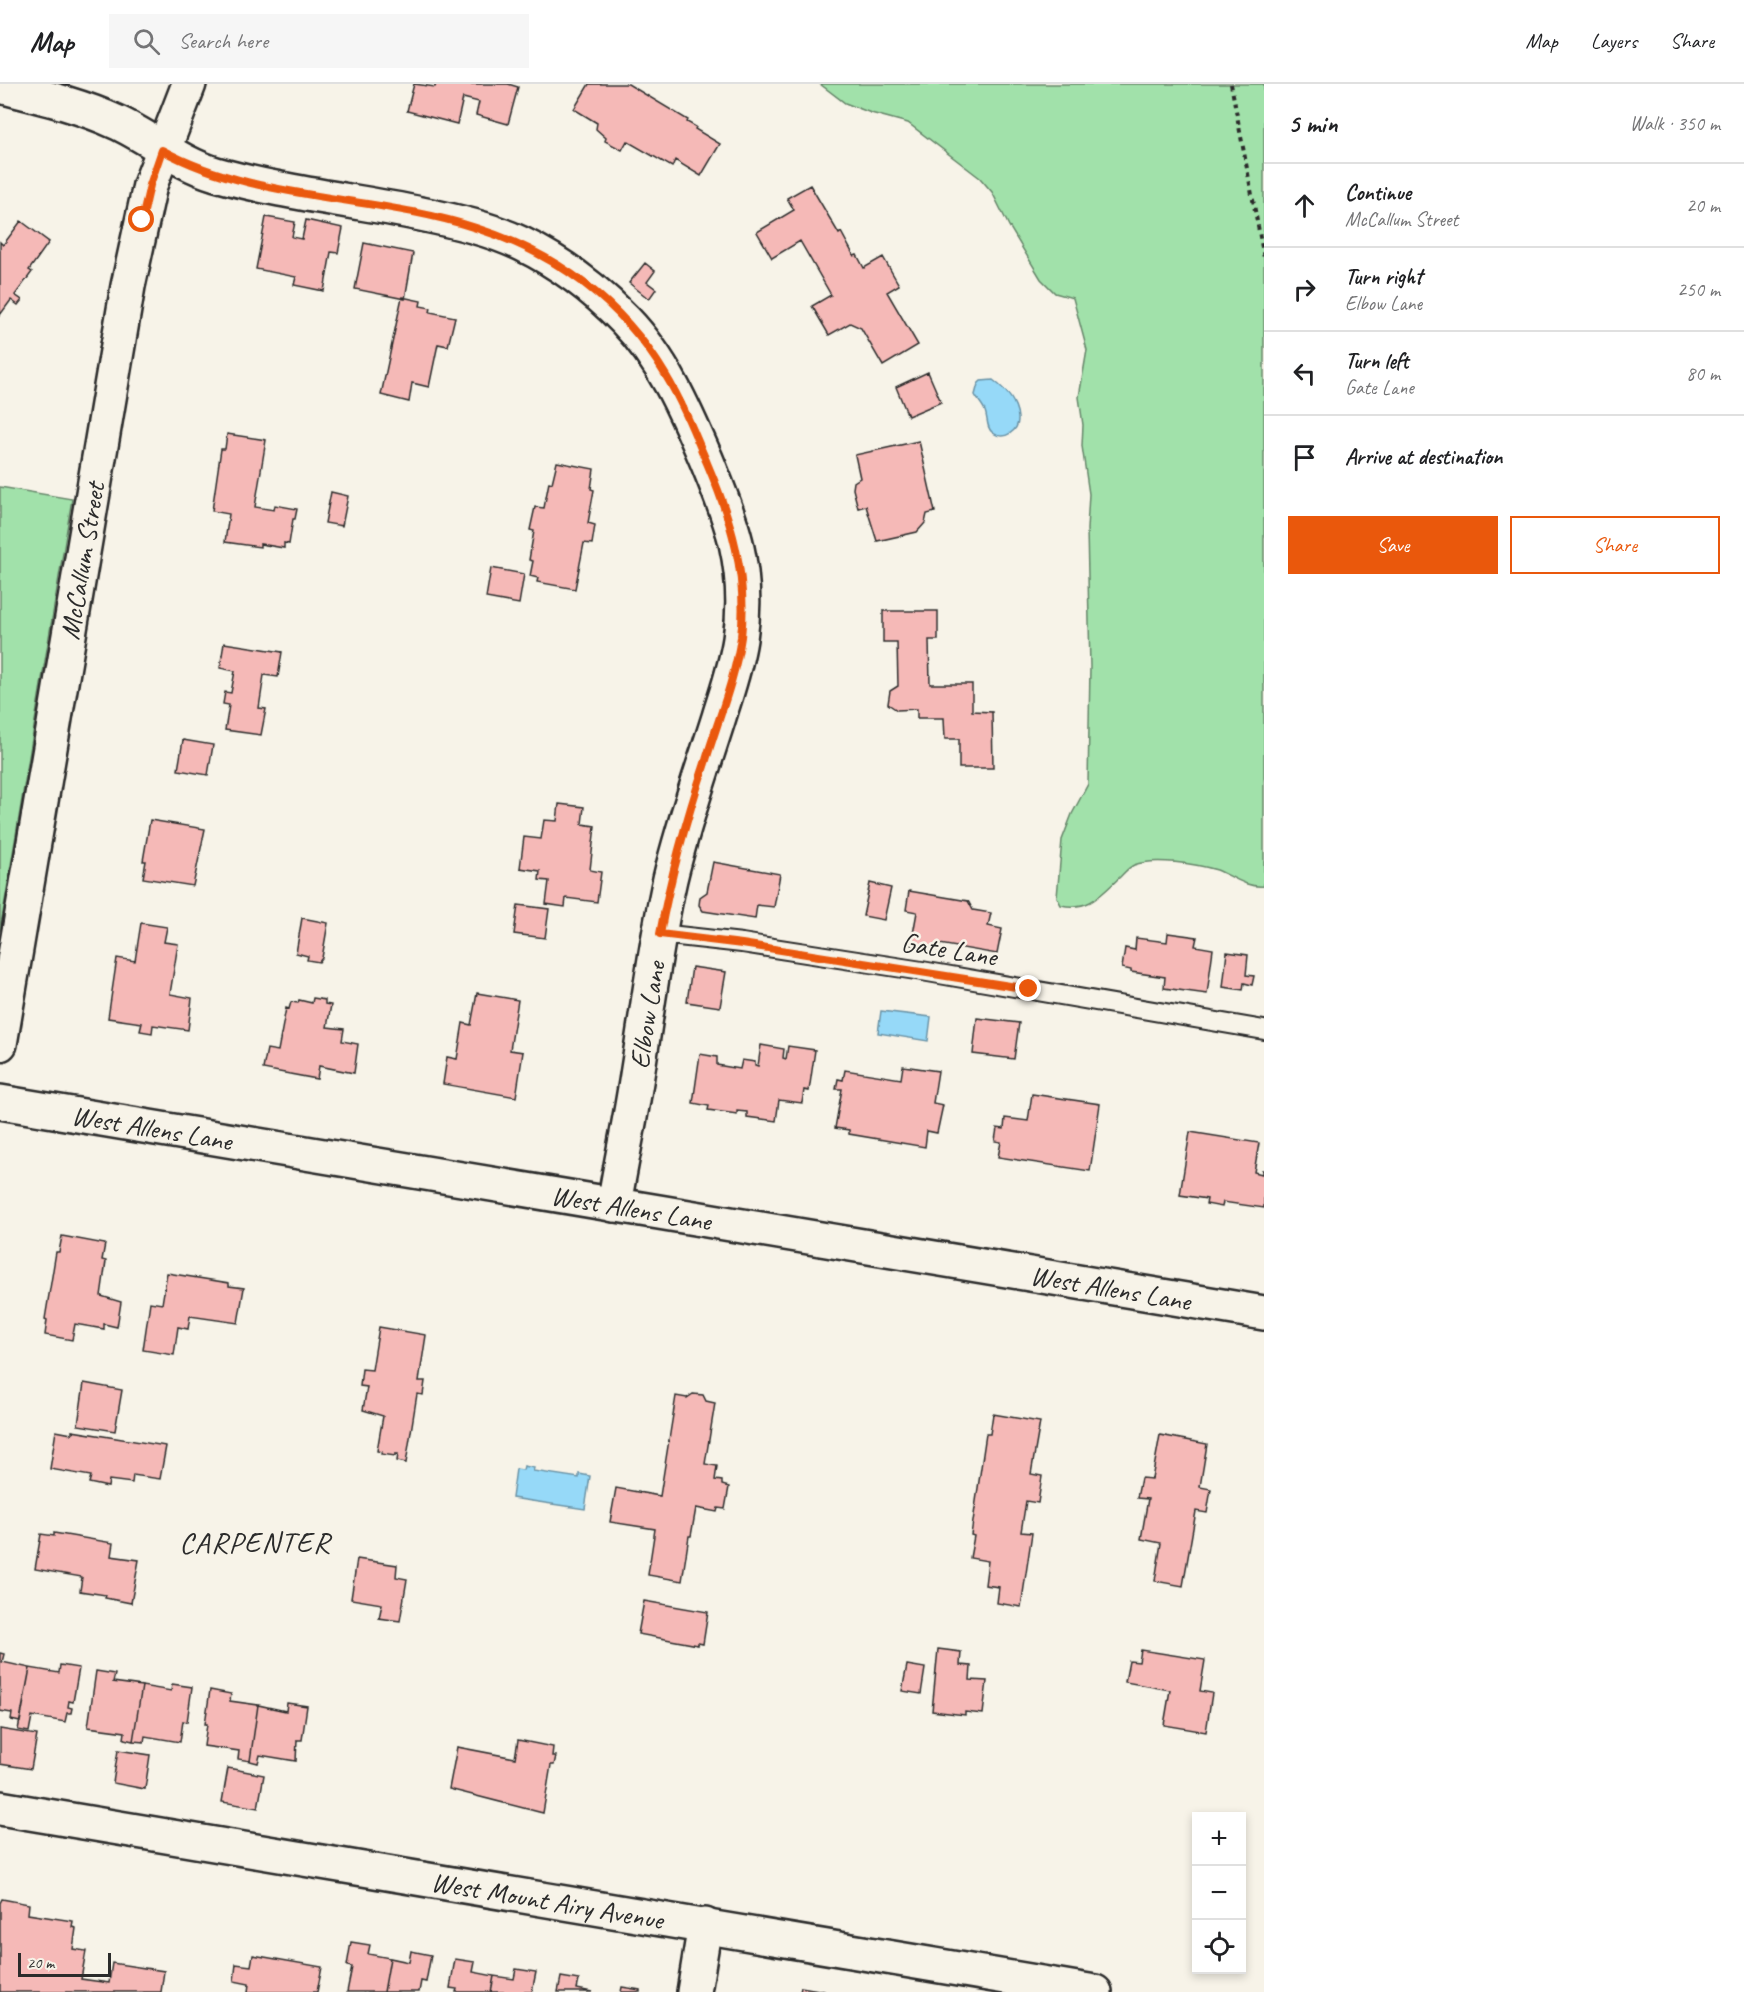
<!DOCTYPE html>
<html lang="en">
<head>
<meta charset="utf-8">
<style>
  body { margin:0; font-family:Caveat,sans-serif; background:#f6f6f6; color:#202124 }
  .controls { position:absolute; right:18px; bottom:18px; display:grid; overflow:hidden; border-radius:0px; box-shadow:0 3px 9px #0003 }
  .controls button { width:54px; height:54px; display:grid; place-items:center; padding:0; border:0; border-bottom:2px solid #e0e0e0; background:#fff; color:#202124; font:30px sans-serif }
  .scale { position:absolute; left:18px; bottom:15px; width:93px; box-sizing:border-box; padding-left:6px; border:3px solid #2b2b2b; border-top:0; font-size:16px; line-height:21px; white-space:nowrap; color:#2b2b2b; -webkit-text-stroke:4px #f7f3e8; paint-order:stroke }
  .stop { position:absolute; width:18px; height:18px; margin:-14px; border:4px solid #ea580c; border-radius:50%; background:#fff }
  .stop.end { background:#ea580c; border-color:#fff; box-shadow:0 2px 6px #0008 }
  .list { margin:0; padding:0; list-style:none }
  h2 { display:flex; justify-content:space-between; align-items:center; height:78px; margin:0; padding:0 24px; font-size:26px }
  h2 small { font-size:20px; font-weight:400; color:#757577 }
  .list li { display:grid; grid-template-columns:39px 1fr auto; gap:18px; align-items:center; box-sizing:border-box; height:84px; padding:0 24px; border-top:2px solid #e0e0e0 }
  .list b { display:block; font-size:22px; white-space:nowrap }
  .list p { margin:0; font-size:20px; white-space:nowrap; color:#757577 }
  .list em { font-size:20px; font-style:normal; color:#757577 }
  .actions { display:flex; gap:12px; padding:18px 24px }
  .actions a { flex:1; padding:14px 0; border:2px solid #ea580c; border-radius:0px; text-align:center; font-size:21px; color:#ea580c }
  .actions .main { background:#ea580c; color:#fff }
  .icon { flex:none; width:33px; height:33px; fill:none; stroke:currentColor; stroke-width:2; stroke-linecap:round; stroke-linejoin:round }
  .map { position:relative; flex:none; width:1264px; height:1908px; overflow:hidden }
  header { display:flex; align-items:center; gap:36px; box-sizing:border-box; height:84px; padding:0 30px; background:#fff; border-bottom:2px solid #e0e0e0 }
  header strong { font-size:28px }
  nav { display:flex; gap:33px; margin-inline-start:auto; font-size:21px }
  .search { width:420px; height:54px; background:#f6f6f6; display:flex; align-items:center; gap:15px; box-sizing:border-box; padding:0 21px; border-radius:0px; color:#757577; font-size:22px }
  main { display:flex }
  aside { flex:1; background:#fff }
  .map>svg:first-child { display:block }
</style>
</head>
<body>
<header>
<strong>Map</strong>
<div class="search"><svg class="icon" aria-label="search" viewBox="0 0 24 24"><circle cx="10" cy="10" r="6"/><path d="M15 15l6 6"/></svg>Search here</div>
<nav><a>Map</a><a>Layers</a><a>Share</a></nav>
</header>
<main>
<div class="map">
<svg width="1264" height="1908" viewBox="0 0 1264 1908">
  <rect width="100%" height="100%" fill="#f7f3e8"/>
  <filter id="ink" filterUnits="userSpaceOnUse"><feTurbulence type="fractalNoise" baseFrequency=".0167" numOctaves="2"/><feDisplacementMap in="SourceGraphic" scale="12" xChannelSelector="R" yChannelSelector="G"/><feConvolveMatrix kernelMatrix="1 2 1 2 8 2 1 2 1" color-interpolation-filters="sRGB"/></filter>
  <g filter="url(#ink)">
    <!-- green -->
    <path fill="#a1e1aa" stroke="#66866a" stroke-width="1.5" d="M820 0H1264V802C1246 804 1232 792 1217 786 1196 780 1154 773 1134 781 1129 783 1124 789 1120 793 1101 811 1089 827 1061 821L1057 813 1062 756 1072 730 1088 700 1090 583 1087 445 1089 410 1082 362 1083 341 1079 313 1087 266 1073 214 1055 209 1041 195 1009 142 992 108 980 94 908 39 871 29 845 19Z
      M0 403 72 415 0 847Z"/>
    <!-- water -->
    <path fill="#96d9f8" stroke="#6b93a6" stroke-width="1.5" d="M993 296C1005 305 1017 318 1018 334 1019 347 1004 357 993 349 986 344 988 334 985 327 983 321 978 317 975 311L978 300 981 297Z
      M881 927 931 933 928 957 878 949Z
      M524 1382 534 1384 533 1387 579 1394V1390L590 1392 585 1425 512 1414 516 1385 523 1386Z"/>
    <!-- building -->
    <path fill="#f5b9b7" stroke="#2b2b2b" stroke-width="1.5" d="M414 0 435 3 436 0H508L518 3 508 40 476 31 479 18 463 14 457 40 407 27Z
      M589 0H628L688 36 687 38 696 43 695 45 720 60 701 92 675 76 672 83 627 57 622 66 605 57 606 54 596 45 597 39 574 25Z
      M810 101 839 150 841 148 854 172 857 171 864 184 883 173 899 201 887 208 918 261 883 282 861 244 850 239 829 251 812 222 831 211 800 157 772 174 757 148 794 126 787 114Z
      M266 133 295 138 292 153 302 155 306 136 343 144 338 169 331 168 324 207 294 201 296 193 256 185Z
      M21 137 49 158 29 186 32 188 15 211 22 216 18 221 11 216 0 231V158L3 161Z
      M364 159 413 169 405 215 355 205Z
      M645 179 655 187 647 198 656 205 649 215 629 199Z
      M402 213 421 217 420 222 431 224 430 228 455 233 448 262 438 260 429 303 412 299 409 318 381 311Z
      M928 288 941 318 908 332 896 303Z
      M227 350 266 356 255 423 274 426 275 421 297 425 295 435H293L289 460 284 459V464L260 460V463L225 458 229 430 212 427 221 365H225Z
      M919 357 935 428 927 430 925 439 917 448 877 457 866 422 858 424 853 405 854 398 860 394 855 371Z
      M557 378 594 385 591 405 594 406 588 439 595 441 592 460 584 459 575 505 537 498 538 494 530 492 533 477 529 476 534 447 530 446 535 423 544 424 549 398 552 399Z
      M331 408 348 412 342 442 325 439Z
      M491 484 524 490 519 520 486 514Z
      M883 527H938V556H929L930 600H972V627L992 628 993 684H959V655H945L944 634H917V625L897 626 888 620 890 607 898 602 897 558H883Z
      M224 559 282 568 278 593 264 591 259 624 266 625 261 651 225 646 229 621 223 620 225 608 231 609 235 587 220 584Z
      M183 656 213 661 208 691 178 686Z
      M559 720 584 723 582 740 595 742 590 786 601 788 597 818 566 814 565 823 546 820 549 797 539 796 540 787 520 784 524 753 541 755 544 736 557 737Z
      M150 736 205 745 193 802 143 794 146 777H143Z
      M713 778 780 790 774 823 757 821 755 835 703 827 699 821 700 813 707 808Z
      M870 799 891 804 884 836 863 832Z
      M909 807 968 817 973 826 991 829 988 842 1002 845 997 870 940 860 939 866 911 861 917 828 906 826Z
      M518 821 549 825 545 854 514 850Z
      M302 834 328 839 322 874 319 878 307 876 308 872 296 869Z
      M141 839 167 843 164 858 178 860 170 910 192 914 188 946 153 941 152 949 140 947 142 939 108 934 117 874 135 877Z
      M1168 849 1197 853 1195 862 1213 865 1207 910 1164 904 1165 893 1131 888V886L1122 884 1125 864 1135 866 1136 854 1167 858Z
      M1227 868 1248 871 1246 891 1254 892 1252 901 1244 899 1243 906 1223 903Z
      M692 883 726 888 720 923 687 918Z
      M477 909 518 916 510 966 523 968 516 1013 443 1000 447 973 457 975 463 939 471 941Z
      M313 914 325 916V920L331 921 327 943 344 945 342 957 358 960 354 989 319 982 317 995 263 985 267 965 278 967 286 924 289 925 291 918 298 919 299 916 312 919Z
      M977 934 1019 939 1014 975 973 970Z
      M761 961 784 965 783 974 786 975 788 962 815 966 809 1007 804 1006 802 1019 779 1016 776 1037 747 1033V1028L737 1027V1030L708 1026 709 1022 693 1019 700 970 717 973V981L740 985 742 976 755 978V981L758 982Z
      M903 982 938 987 933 1019 943 1021 937 1049 927 1047 925 1063 849 1050V1046L835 1044 842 1005H836L838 995 843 996 845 986 901 995Z
      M1032 1010 1100 1020 1090 1087 998 1073 1001 1058 995 1057 997 1044 1004 1045 1005 1034 1028 1037Z
      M1190 1048 1259 1059 1254 1088 1262 1090V1086H1264V1124L1223 1118 1222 1123 1206 1120 1207 1115 1180 1111Z
      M62 1152 105 1160 102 1176 106 1177 101 1212 121 1218 117 1243 104 1240V1245L75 1240 72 1256 45 1251 47 1236 45 1235 56 1168H59Z
      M167 1189 229 1199V1202L244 1204 238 1239 190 1232 188 1245 178 1243 174 1271 143 1266 150 1218 162 1220Z
      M379 1243 426 1251 419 1297H425L423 1311 417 1310 406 1379 397 1377 398 1370H395V1372L381 1370 382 1368 377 1367 383 1332 363 1326 367 1303 360 1302 362 1285 372 1286Z
      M84 1299 122 1306 115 1347 78 1341Z
      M693 1310 703 1311 706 1317 715 1319 705 1380 717 1382 715 1396 722 1397V1401L729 1403 725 1425 718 1424 717 1428 696 1424 691 1452H689L682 1497 648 1491 655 1445 610 1438 616 1404 660 1412 676 1312 687 1314Z
      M993 1330 1040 1338 1031 1390 1042 1392 1038 1419 1026 1417 1021 1448 1032 1449 1021 1523 997 1519 999 1503 985 1501 988 1477 970 1474 974 1452 971 1451 986 1350H990Z
      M56 1347 72 1350V1347L166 1362 160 1395 133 1391 132 1399 109 1396 108 1403 89 1399 91 1392 50 1385Z
      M1160 1351 1207 1360 1200 1403 1211 1405 1207 1429 1196 1427 1183 1502 1155 1497 1161 1459 1141 1455 1148 1415 1137 1414 1141 1394 1152 1395Z
      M54 1449 113 1459 111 1472 139 1476 131 1519 105 1514 106 1511 80 1507 82 1493 35 1485 41 1450 54 1452Z
      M357 1475 397 1481 396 1493 407 1495 400 1537 379 1534 382 1520 351 1515Z
      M644 1517 708 1528 703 1560 698 1559V1561L638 1550Z
      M938 1565 961 1568 960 1581 971 1582 970 1596 987 1597 983 1630 965 1628V1631L932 1627Z
      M1141 1566 1205 1576 1200 1607 1212 1609 1206 1648 1164 1641 1170 1606 1125 1598 1129 1577 1139 1578Z
      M0 1569 4 1570 2 1578 30 1584 20 1638 11 1636 12 1629 0 1627Z
      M60 1581 79 1584 73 1618 69 1617 68 1623 72 1624 71 1629H67L65 1638 32 1632 29 1648 18 1646 30 1584 59 1589Z
      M907 1581 925 1584 921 1610 902 1607Z
      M96 1587 115 1590 113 1598 142 1602 133 1657 124 1655 125 1648 88 1643Z
      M172 1600 192 1603 187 1638 183 1637 180 1658 145 1652 144 1658 133 1657 142 1602 171 1607Z
      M210 1606 231 1610 230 1617 258 1621 250 1677 238 1675 239 1667 204 1662 207 1640H205Z
      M287 1619 307 1622 302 1656H297L296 1677 260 1671 258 1679 250 1677 258 1621 286 1627Z
      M0 1645 37 1651 31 1685 0 1680Z
      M518 1656 553 1663 552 1672H556L554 1681H551L543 1729 449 1705 457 1663 515 1674Z
      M118 1666 150 1671 145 1705 113 1699Z
      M228 1684 264 1691 258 1724 222 1718Z
      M2 1815 29 1820 28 1830 73 1837 72 1843 76 1844 73 1865 86 1867 81 1895 109 1899 112 1879 164 1887 161 1908H0V1819Z
      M351 1858 370 1861 368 1870 390 1874 384 1908H347L352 1883 347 1882Z
      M411 1867 431 1871 426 1898 421 1897 419 1908H384L390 1874 409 1878Z
      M253 1871 322 1883 317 1908H248L249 1900 234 1897 236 1880 251 1882Z
      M455 1875 475 1878 473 1888 494 1892 491 1908H456L457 1905 450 1904Z
      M516 1885 536 1888 532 1908H491L494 1892 514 1895Z
      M561 1893 579 1896 577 1905 592 1908H558Z
      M622 1903 640 1906V1908H621Z
      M801 1903 824 1907V1908H800Z"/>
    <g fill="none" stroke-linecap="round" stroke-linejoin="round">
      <defs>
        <path id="lane" d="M660 850 742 859 922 887 1264 946"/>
        <g id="street">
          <path d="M0 2C39 12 79 21 116 38 150 53 178 79 216 90 283 109 353 116 421 130 455 137 491 145 522 160 561 179 595 205 625 236 663 275 685 326 706 375 717 402 729 430 736 459 743 490 745 523 740 555 736 582 727 607 719 633 702 687 683 740 670 795 654 866 646 939 634 1010 628 1047 620 1084 614 1121"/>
          <path id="s1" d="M0 960 128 202 150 101 189 0"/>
          <path id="s2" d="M0 1724 1095 1908"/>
          <path d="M694 1908 705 1841"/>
        </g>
        <g id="secondary">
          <path id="s3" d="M0 1018 1264 1229"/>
        </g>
      </defs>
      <!-- lane casing -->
      <use href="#lane" stroke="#2b2b2b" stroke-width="22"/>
      <!-- street casing -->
      <use href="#street" stroke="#2b2b2b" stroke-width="38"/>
      <!-- secondary casing -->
      <use href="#secondary" stroke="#2b2b2b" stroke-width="38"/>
      <!-- path -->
      <path stroke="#2b2b2b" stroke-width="4" stroke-dasharray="4.5 4.5" stroke-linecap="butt" d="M1231 0 1264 174"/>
      <!-- lane -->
      <use href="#lane" stroke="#f7f3e8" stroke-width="18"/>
      <!-- street -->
      <use href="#street" stroke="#f7f3e8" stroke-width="33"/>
      <!-- secondary -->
      <use href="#secondary" stroke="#f7f3e8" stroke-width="33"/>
    </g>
  </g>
  <g fill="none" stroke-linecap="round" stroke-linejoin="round" filter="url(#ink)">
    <!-- route -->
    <path stroke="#ea580c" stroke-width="8" d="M142 136 150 101 162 66C254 117 376 111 476 144 556 169 622 218 665 290 682 318 694 348 707 379 731 435 748 491 741 553 735 595 718 636 706 676 687 733 671 790 660 850L742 860 1029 905"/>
  </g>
  <g text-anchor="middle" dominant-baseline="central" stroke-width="5" stroke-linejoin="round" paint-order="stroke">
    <!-- street labels -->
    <g font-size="28" fill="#2b2b2b" stroke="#f7f3e8">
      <text stroke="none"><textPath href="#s1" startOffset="490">McCallum Street</textPath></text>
      <text transform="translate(949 865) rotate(9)">Gate Lane</text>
      <text transform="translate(647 931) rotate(-81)">Elbow Lane</text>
      <text stroke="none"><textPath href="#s3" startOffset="154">West Allens Lane</textPath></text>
      <text stroke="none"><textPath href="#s3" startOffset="640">West Allens Lane</textPath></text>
      <text stroke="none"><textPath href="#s3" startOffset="1126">West Allens Lane</textPath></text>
      <text stroke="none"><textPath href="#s2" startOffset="555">West Mount Airy Avenue</textPath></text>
    </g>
    <!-- neighbourhood labels -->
    <g font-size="30" letter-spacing="1.5" fill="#2b2b2b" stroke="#f7f3e8">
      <text x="255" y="1458">CARPENTER</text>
    </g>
  </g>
</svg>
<div class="controls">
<button>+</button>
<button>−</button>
<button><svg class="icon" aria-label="locate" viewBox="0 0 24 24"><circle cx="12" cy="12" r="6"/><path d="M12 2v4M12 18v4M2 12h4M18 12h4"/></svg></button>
</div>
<div class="scale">20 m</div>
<div class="stop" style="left:142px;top:136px"></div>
<div class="stop end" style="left:1029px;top:905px"></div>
</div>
<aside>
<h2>5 min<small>Walk · 350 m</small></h2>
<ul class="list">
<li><svg class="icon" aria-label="ahead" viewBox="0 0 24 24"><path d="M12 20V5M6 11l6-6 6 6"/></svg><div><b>Continue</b><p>McCallum Street</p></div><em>20 m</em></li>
<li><svg class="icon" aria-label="right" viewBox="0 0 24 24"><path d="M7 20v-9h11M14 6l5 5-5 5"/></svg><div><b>Turn right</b><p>Elbow Lane</p></div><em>250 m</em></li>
<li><svg class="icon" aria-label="left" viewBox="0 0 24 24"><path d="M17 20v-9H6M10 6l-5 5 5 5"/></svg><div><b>Turn left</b><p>Gate Lane</p></div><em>80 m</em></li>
<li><svg class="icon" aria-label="arrive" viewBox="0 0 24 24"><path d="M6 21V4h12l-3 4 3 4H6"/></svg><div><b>Arrive at destination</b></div></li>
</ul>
<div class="actions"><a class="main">Save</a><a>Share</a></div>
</aside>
</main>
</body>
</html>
